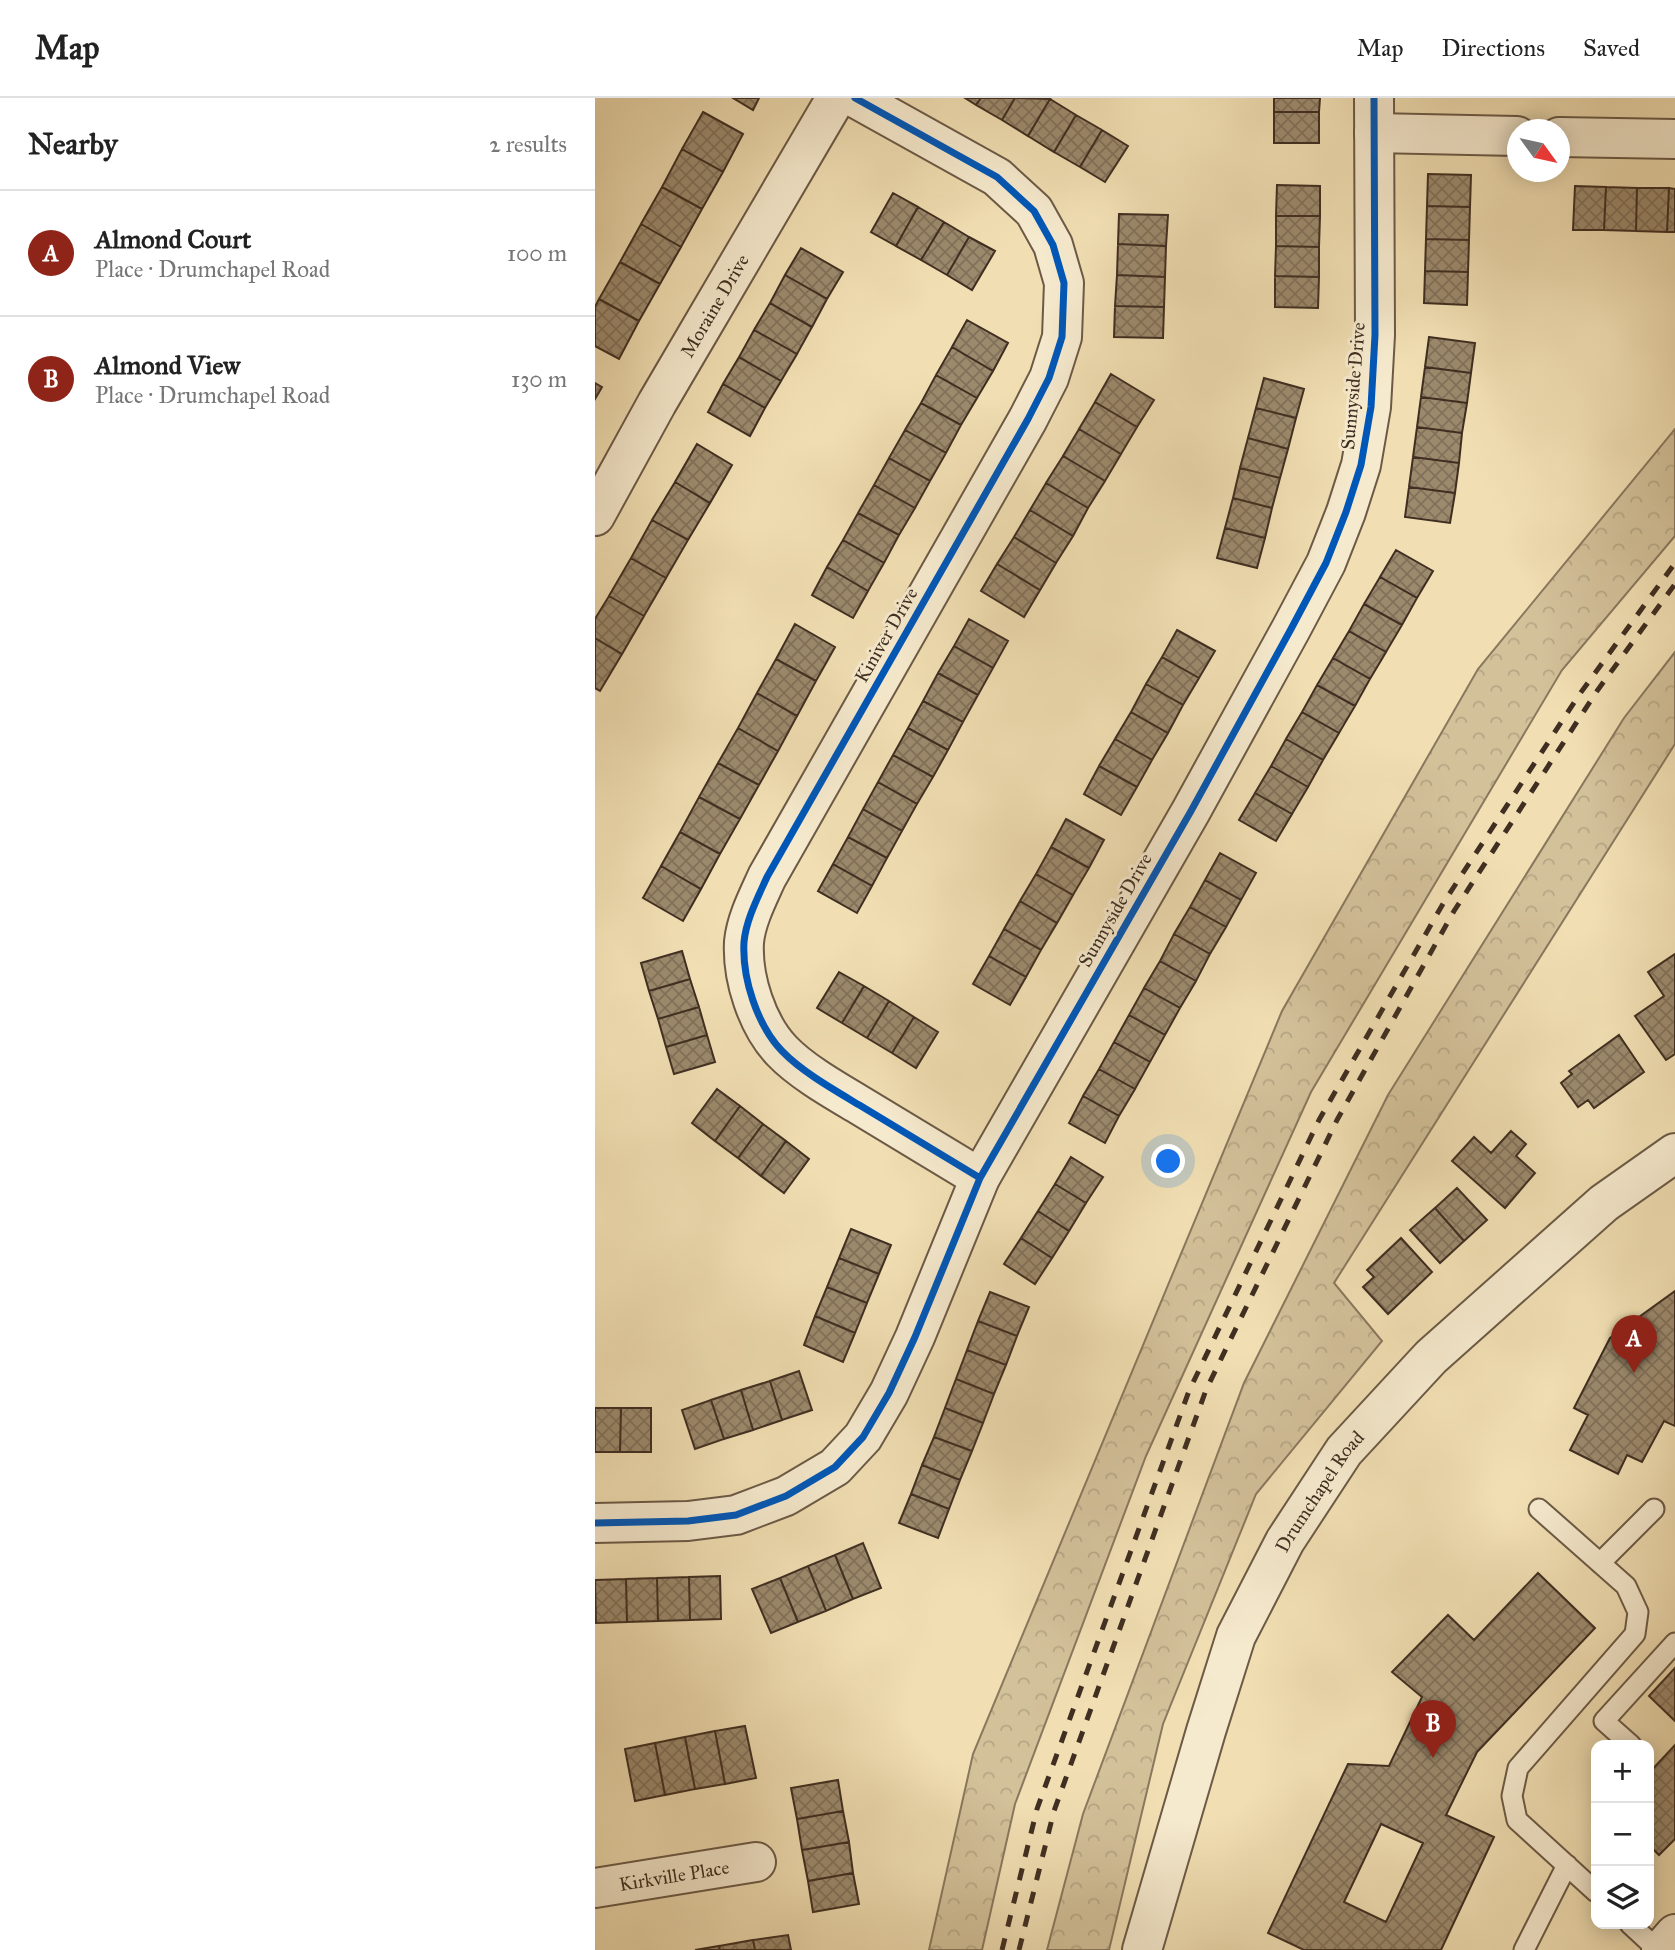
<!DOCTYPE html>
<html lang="en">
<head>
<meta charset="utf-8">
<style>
  body { margin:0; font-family:"IM FELL Great Primer",serif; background:#f2f2f2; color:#222 }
  .controls { position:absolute; right:21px; bottom:21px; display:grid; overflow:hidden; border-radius:14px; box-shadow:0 4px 18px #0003 }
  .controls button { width:63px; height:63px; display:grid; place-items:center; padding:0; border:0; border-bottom:2px solid #e0e0e0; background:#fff; color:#222; font:35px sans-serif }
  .compass { position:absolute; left:912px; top:21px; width:63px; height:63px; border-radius:50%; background:#fff; box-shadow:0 4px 18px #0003; rotate:123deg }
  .you { position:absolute; left:574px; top:1064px; width:24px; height:24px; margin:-18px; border:5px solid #fff; border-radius:50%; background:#1a73e8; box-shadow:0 0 0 10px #1a73e833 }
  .badge { display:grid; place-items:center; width:46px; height:46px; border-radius:50%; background:#8f2418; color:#fff; font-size:23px; font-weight:700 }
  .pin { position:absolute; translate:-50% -58px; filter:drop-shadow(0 2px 4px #0008) }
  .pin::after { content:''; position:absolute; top:37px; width:24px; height:21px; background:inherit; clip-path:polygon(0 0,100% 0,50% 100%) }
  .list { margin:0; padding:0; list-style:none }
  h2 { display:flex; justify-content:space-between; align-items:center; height:91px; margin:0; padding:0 28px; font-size:30px }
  h2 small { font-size:23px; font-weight:400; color:#767676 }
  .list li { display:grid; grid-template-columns:46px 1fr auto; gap:21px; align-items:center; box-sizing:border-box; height:126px; padding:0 28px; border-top:2px solid #e0e0e0 }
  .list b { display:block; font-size:26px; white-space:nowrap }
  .list p { margin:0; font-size:23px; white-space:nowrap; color:#767676 }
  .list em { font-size:23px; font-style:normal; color:#767676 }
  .icon { flex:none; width:38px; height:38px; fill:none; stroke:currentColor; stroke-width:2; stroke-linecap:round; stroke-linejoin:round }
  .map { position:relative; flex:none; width:1080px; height:1852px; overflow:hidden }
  header { display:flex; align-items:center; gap:42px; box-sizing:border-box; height:98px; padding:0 35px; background:#fff; border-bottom:2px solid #e0e0e0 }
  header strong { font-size:33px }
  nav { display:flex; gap:38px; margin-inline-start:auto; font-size:24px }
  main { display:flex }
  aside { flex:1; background:#fff }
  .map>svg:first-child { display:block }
</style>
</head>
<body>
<header>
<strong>Map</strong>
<nav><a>Map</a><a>Directions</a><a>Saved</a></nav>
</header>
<main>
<aside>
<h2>Nearby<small>2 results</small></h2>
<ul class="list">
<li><span class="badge">A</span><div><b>Almond Court</b><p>Place · Drumchapel Road</p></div><em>100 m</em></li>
<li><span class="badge">B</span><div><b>Almond View</b><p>Place · Drumchapel Road</p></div><em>130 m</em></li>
</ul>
</aside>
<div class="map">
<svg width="1080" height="1852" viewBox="0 0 1080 1852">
  <defs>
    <pattern id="forest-crowns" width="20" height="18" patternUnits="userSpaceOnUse" patternTransform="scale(1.75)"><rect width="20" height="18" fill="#d3c19a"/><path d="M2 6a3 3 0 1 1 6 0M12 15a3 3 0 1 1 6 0" fill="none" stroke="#b6a684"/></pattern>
    <pattern id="building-cross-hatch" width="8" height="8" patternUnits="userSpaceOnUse" patternTransform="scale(1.75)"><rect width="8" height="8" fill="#9c8a6d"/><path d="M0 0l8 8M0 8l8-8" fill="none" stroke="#817159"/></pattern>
  </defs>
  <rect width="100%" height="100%" fill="#f1dfb3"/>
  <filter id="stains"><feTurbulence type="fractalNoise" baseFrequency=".00286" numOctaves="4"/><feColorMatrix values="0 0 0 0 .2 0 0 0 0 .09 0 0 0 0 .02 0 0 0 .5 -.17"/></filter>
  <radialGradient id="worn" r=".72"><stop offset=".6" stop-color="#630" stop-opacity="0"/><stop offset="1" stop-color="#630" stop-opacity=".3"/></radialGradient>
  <!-- forest -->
  <path fill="url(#forest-crowns)" stroke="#89785e" stroke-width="2" d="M1080 331V438L967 572 716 994 551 1358 420 1706 387 1852H334L378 1656 687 913 883 571Z
    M1080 554V646L739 1185 787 1243 661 1396 568 1626 514 1852H452L488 1716 649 1285 793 997 1029 620Z"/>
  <!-- building -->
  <path fill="url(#building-cross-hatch)" stroke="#3f2e21" stroke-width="2" fill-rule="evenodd" d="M138 0H164L158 12Z
    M370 0H386L381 7Z
    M386 0H420L407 22 381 7Z
    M420 0 455 1 433 38 407 22Z
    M679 0H725L724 14H679Z
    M455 1 481 17 459 54 433 38Z
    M108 14 148 36 128 74 87 51Z
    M679 14H724V45H679Z
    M481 17 507 32 485 69 459 54Z
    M507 32 533 48 510 84 485 69Z
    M87 51 128 74 107 111 67 89Z
    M833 76 876 77 875 109 832 108Z
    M682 87 725 88V118H681Z
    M980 88 1011 89 1009 132H978Z
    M67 89 107 111 86 149 46 126Z
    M1011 89 1042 90 1041 133 1009 132Z
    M1042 90H1074L1072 134 1041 133Z
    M1074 90 1080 91V134H1072Z
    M298 95 323 109 301 148 276 134Z
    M832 108 875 109 874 142 831 141Z
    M323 109 349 124 326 162 301 148Z
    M524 116 573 117 571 148 523 146Z
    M681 118H725L724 149 681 148Z
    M349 124 374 139 352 177 326 162Z
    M46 126 86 149 65 186 25 164Z
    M374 139 400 153 377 192 352 177Z
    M831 141 874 142 873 174 830 173Z
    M523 146 571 148 570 179 522 177Z
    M681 148 724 149V179L680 178Z
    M206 150 248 174 232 201 190 177Z
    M25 164 65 186 44 223 4 201Z
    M830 173 873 174 872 207 829 205Z
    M190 177 232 201 217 229 175 205Z
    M522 177 570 179 569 209 520 208Z
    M680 178 724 179 723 210 680 209Z
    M4 201 44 223 24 261 0 248V209Z
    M175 205 217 229 202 256 159 232Z
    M520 208 569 209 568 240 519 239Z
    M372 222 413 245 398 273 357 249Z
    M159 232 202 256 186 283 144 259Z
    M834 239 880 245 876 275 830 269Z
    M357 249 398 273 382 300 341 277Z
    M144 259 186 283 170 310 128 286Z
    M830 269 876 275 872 305 826 299Z
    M516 276 559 302 542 329 500 304Z
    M341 277 382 300 366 327 326 305Z
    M669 280 709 291 701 320 661 310Z
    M0 285 7 289 0 301Z
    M128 286 170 310 155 338 113 314Z
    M826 299 872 305 867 335 822 329Z
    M500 304 542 329 526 356 484 331Z
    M326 305 366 327 351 355 310 332Z
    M661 310 701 320 693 351 653 340Z
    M822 329 867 335 864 365 818 359Z
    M484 331 526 356 510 383 468 358Z
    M310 332 351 355 335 383 294 360Z
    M653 340 693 351 685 380 645 370Z
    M102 346 137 367 115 405 80 384Z
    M468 358 510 383 493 410 451 385Z
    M818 359 864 365 860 395 814 389Z
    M294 360 335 383 320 410 279 387Z
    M645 370 685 380 677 410 638 400Z
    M80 384 115 405 93 442 57 422Z
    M451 385 493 410 478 438 435 412Z
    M279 387 320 410 304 437 263 415Z
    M814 389 860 395 855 425 810 419Z
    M638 400 677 410 670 440 630 430Z
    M435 412 478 438 461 465 419 439Z
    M263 415 304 437 289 465 248 442Z
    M57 422 93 442 71 480 36 460Z
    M630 430 670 440 662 470 622 460Z
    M419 439 461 465 445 492 402 466Z
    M248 442 289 465 273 493 232 469Z
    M801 452 838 473 822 500 785 479Z
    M36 460 71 480 49 518 14 498Z
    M402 466 445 492 429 519 386 493Z
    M232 469 273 493 258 520 217 497Z
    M785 479 822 500 807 527 769 506Z
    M14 498 49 518 27 556 0 540V521Z
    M769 506 807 527 791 554 754 533Z
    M374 521 413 543 398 570 359 548Z
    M200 526 240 549 221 583 181 561Z
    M582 532 620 553 604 580 567 559Z
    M754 533 791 554 775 581 738 560Z
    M0 540 27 556 5 593 0 590Z
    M359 548 398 570 383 597 343 575Z
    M567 559 604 580 588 607 551 586Z
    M738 560 775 581 760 608 722 587Z
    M181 561 221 583 202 618 162 595Z
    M343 575 383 597 368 624 328 603Z
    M551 586 588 607 573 635 536 614Z
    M722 587 760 608 744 635 707 614Z
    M162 595 202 618 183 653 143 630Z
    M328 603 368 624 353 652 313 630Z
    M536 614 573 635 557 662 520 641Z
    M707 614 744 635 728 662 691 641Z
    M143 630 183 653 164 687 123 665Z
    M313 630 353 652 338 679 298 657Z
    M520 641 557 662 542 689 504 668Z
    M691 641 728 662 713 689 676 668Z
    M298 657 338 679 322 706 283 684Z
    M123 665 164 687 145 721 104 699Z
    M504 668 542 689 526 717 489 696Z
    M676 668 713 689 697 716 660 695Z
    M283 684 322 706 307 733 268 711Z
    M660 695 697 716 681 743 644 722Z
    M104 699 145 721 125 756 85 734Z
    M268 711 307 733 292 760 253 739Z
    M471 721 509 742 494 770 456 749Z
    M85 734 125 756 106 791 66 768Z
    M253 739 292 760 277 788 238 766Z
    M456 749 494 770 478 797 441 776Z
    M625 755 661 775 646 802 610 782Z
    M238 766 277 788 262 815 223 793Z
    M66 768 106 791 88 823 48 800Z
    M441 776 478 797 462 825 425 803Z
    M610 782 646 802 631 829 595 809Z
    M425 803 462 825 446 852 409 831Z
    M595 809 631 829 615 856 579 836Z
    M409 831 446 852 431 879 394 858Z
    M579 836 615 856 601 883 565 863Z
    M87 853 95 881 54 893 46 865Z
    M1080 856V956L1071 962 1040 918 1069 898 1053 874Z
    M394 858 431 879 415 907 378 886Z
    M565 863 601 883 585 910 549 890Z
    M244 874 269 888 247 925 222 910Z
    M95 881 104 909 63 921 54 893Z
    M269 888 294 903 272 940 247 925Z
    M549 890 585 910 570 937 534 917Z
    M294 903 319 919 297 955 272 940Z
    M104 909 112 937 71 949 63 921Z
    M534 917 570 937 555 964 519 944Z
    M319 919 343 934 321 970 297 955Z
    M112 937 120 964 79 976 71 949Z
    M1024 937 1049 974 999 1010 993 1002 983 1009 966 985 977 976 974 973Z
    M519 944 555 964 540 991 504 971Z
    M504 971 540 991 524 1018 488 998Z
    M122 991 145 1008 120 1043 97 1025Z
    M488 998 524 1018 510 1045 474 1025Z
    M145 1008 168 1026 143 1060 120 1043Z
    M168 1026 191 1043 166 1078 143 1060Z
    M916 1033 931 1046 921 1058 940 1075 910 1110 857 1063 879 1039 896 1055Z
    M191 1043 214 1061 189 1095 166 1078Z
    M476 1059 508 1079 491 1105 460 1086Z
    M460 1086 491 1105 474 1133 443 1113Z
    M862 1090 892 1122 869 1143 840 1110Z
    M840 1110 869 1143 845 1165 815 1132Z
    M443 1113 474 1133 457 1160 426 1140Z
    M256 1131 296 1147 284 1176 244 1160Z
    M426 1140 457 1160 440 1186 409 1166Z
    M806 1140 837 1174 793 1216 768 1189 779 1179 772 1172Z
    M244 1160 284 1176 272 1205 232 1189Z
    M232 1189 272 1205 260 1235 220 1218Z
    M1080 1193V1328L1069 1323 1047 1364 1032 1357 1023 1376 975 1352 993 1317 979 1310 1015 1240Z
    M395 1194 434 1209 422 1238 383 1223Z
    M220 1218 260 1235 248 1264 209 1247Z
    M383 1223 422 1238 411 1267 372 1252Z
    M372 1252 411 1267 399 1296 361 1281Z
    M204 1273 217 1312 187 1322 175 1283Z
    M361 1281 399 1296 388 1325 350 1310Z
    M175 1283 187 1322 158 1332 146 1292Z
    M146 1292 158 1332 129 1341 116 1302Z
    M116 1302 129 1341 100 1351 87 1312Z
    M0 1310H26L25 1354H0Z
    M26 1310H56V1354H25Z
    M350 1310 388 1325 377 1353 339 1339Z
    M339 1339 377 1353 365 1382 327 1367Z
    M327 1367 365 1382 354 1411 316 1396Z
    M316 1396 354 1411 343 1440 304 1425Z
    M268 1445 286 1490 258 1501 240 1457Z
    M240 1457 258 1501 231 1513 213 1468Z
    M213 1468 231 1513 203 1524 185 1480Z
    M943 1475 1000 1530 882 1654 851 1717 899 1739 846 1852H709L673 1835 753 1666 794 1668 827 1599 797 1574 853 1517 879 1542ZM786 1726 828 1745 791 1824 749 1804Z
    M125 1478 126 1521 95 1522 94 1479Z
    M94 1479 95 1522 63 1523 62 1480Z
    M62 1480 63 1523 32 1524 31 1481Z
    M185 1480 203 1524 176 1535 157 1491Z
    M31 1481 32 1524 1 1525 0 1482Z
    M1080 1570V1623L1054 1598Z
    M150 1628 161 1680 130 1686 120 1633Z
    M120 1633 130 1686 100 1691 90 1639Z
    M90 1639 100 1691 70 1697 60 1645Z
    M60 1645 70 1697 40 1703 30 1651Z
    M1080 1647V1741L1064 1757 1054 1747V1675Z
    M243 1682 248 1713 202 1721 196 1690Z
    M248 1713 254 1744 207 1752 202 1721Z
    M254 1744 258 1775 213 1783 207 1752Z
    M258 1775 264 1806 218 1814 213 1783Z
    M193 1837 196 1852H160L158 1842Z
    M158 1842 160 1852H125L124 1848Z
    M124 1848 125 1852H100Z"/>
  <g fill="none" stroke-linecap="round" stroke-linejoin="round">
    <defs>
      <path id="service" d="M944 1411 1031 1488 1043 1514 1040 1536 923 1670 917 1698 922 1722 1001 1794
        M1005 1465 1059 1411
        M1036 1647 1009 1623 1080 1545
        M1035 1826 1063 1852
        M929 1852 972 1767"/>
      <g id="minor">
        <path d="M260 0 402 79 439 113 458 147 469 185 467 239 454 280 433 321 172 779C163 799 151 822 149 844 147 880 162 927 187 953 207 974 241 993 266 1008 306 1032 345 1056 385 1080"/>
        <path d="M779 35 922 38"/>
        <path d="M964 39 1080 41"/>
        <path id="s1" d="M0 418 62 305 241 0"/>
        <path d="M0 1425 93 1423 141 1417 191 1398 240 1369 268 1339 294 1295 320 1239 385 1080 596 713 696 531 731 465 751 414 766 367 776 309 780 237 779 0"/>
        <path id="s2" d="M0 1790 161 1764"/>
        <path d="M1066 1852 1080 1836"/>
      </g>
      <g id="tertiary">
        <path id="s3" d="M547 1852 611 1633 641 1538 690 1443 749 1353 836 1259 1009 1105 1080 1055"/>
      </g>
    </defs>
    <!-- service casing -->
    <use href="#service" stroke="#6c5a46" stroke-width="23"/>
    <!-- minor casing -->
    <use href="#minor" stroke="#6c5a46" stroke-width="42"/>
    <!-- tertiary casing -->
    <use href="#tertiary" stroke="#6c5a46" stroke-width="42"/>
    <!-- service -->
    <use href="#service" stroke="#f6eace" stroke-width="19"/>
    <!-- minor -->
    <use href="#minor" stroke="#f6eace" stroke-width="38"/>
    <!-- tertiary -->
    <use href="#tertiary" stroke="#f6eace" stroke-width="38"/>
    <!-- rail -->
    <path stroke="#3f2e21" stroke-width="5" stroke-dasharray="12 12" stroke-linecap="butt" d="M407 1852 442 1711 594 1293 724 1022 849 804 984 597 1080 465
      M424 1852 459 1713 611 1292 742 1022 859 813 1002 593 1080 486"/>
    <defs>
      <path id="cycleway" d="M260 0 402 79 439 113 458 147 469 185 467 239 454 280 433 321 172 779C163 799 151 822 149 844 147 880 162 927 187 953 207 974 241 993 266 1008 306 1032 345 1056 385 1080
        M0 1425 93 1423 141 1417 191 1398 240 1369 268 1339 294 1295 320 1239 385 1080 596 713 696 531 731 465 751 414 766 367 776 309 780 237 779 0"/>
    </defs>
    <!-- cycleway casing -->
    <use href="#cycleway" stroke="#f6eace" stroke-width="11"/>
    <!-- cycleway -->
    <use href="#cycleway" stroke="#0057b8" stroke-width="7"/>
  </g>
  <g text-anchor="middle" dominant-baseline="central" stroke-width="6" stroke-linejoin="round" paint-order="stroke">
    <!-- street labels -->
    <g font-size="19" fill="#3f2e21" stroke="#f6eace">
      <text stroke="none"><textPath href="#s1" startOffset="242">Moraine Drive</textPath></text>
      <text transform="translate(758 288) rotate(-85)">Sunnyside Drive</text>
      <text transform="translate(291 537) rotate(-60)">Kiniver Drive</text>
      <text transform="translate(520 812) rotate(-60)">Sunnyside Drive</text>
      <text stroke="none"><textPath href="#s3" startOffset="495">Drumchapel Road</textPath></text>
      <text stroke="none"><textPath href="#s2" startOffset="80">Kirkville Place</textPath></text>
    </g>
  </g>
  <rect width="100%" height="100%" filter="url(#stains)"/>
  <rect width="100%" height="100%" fill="url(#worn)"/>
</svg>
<div class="controls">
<button>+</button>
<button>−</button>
<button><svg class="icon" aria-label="layers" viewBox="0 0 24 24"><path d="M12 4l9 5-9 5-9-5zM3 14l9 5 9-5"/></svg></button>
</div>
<svg class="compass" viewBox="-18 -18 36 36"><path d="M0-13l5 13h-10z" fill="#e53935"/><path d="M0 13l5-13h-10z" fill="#767676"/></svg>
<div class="you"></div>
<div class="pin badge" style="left:1039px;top:1275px">A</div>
<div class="pin badge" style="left:838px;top:1660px">B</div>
</div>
</main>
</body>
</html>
